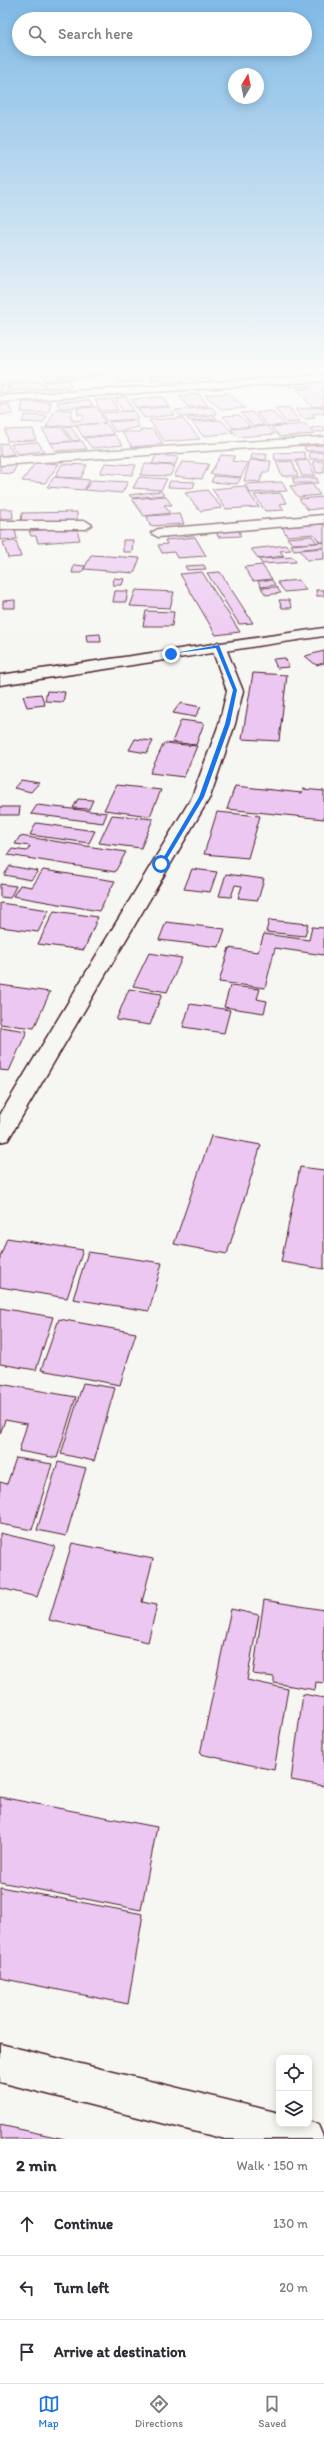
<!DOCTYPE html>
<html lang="en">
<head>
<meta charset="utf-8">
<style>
  body { margin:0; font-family:Itim,sans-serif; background:#f7f7f7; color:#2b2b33 }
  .controls { position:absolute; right:12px; bottom:12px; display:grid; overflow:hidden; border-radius:8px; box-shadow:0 2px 10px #0003 }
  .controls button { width:36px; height:36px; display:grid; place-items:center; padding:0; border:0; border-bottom:1px solid #e1e1e2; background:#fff; color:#2b2b33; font:20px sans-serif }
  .compass { position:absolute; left:228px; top:68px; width:36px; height:36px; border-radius:50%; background:#fff; box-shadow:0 2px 10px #0003; rotate:10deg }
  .stop { position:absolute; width:12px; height:12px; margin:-9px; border:3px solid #1a73e8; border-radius:50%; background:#fff }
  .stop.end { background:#1a73e8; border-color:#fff; box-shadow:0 1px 4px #0008 }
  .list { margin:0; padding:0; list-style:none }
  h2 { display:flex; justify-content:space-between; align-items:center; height:52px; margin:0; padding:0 16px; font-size:17px }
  h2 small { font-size:13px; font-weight:400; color:#7c7c81 }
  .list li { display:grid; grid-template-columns:26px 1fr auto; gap:12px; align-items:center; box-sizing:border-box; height:64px; padding:0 16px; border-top:1px solid #e1e1e2 }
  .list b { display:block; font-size:15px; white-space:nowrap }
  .list em { font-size:13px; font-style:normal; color:#7c7c81 }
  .icon { flex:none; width:22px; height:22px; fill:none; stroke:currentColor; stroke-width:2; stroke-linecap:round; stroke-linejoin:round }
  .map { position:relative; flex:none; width:324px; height:2139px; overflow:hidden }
  .search { position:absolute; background:#fff; box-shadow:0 2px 10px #0003; left:12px; right:12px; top:12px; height:44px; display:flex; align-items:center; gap:10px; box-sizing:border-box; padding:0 14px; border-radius:22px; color:#7c7c81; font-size:15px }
  .sheet { height:244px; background:#fff }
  nav { display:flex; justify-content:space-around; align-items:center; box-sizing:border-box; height:56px; border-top:1px solid #e1e1e2; background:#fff; font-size:11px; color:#7c7c81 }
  nav a { display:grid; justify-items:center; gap:2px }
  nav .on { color:#1a73e8 }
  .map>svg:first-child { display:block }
</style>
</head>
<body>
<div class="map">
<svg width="324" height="2139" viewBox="0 0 324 2139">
  <rect width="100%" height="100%" fill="#f6f6f2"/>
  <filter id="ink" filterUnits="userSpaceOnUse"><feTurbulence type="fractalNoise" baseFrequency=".025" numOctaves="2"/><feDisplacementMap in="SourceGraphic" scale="8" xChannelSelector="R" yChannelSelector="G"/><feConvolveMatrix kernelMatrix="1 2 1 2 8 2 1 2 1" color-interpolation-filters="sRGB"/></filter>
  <g filter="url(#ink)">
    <!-- building -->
    <path fill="#ecc7f2" stroke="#4a1f2b" d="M41 374H58L61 380 45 381Z
      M60 374H73L75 379 63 380Z
      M76 374H107V375L77 377Z
      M115 374H143L146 381 119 383Z
      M148 374H180L184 381 159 382 157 379 152 380Z
      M184 374H209L212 378 188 380Z
      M68 380 72 387 47 389 43 382Z
      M40 381 45 389 11 391 8 383Z
      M321 381 324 384V406L312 407 297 389 311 388 308 386 290 387 287 384Z
      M0 385H7L10 393H0Z
      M228 393 245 408 222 410 205 395Z
      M199 394 208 406 188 407 179 396Z
      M126 397 134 411H123L115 398Z
      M163 397 168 406 136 408 132 399Z
      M112 399 118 410 101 411 95 400Z
      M90 400 93 406 60 408 57 402Z
      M23 402H51L49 413 21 412Z
      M8 404 13 414 0 415V405Z
      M97 407 105 423 46 427 56 409 73 410 70 416 72 417V421L81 420 84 417 82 414 78 415 77 408Z
      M169 407 175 415 144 418 138 409Z
      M212 407 217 414 181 417 175 410Z
      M289 407 300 422 286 423 275 408Z
      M324 407V415L322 413 312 414 316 418 303 419 295 409Z
      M134 411 138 419 106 421 102 413Z
      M272 411 285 425 268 426 256 413Z
      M252 412 264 425 253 426 241 413Z
      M25 415 47 416 43 423 22 422Z
      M239 415 250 426 233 428 223 416Z
      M215 416 217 419 189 421 187 418Z
      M182 418 200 439 165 442 149 420Z
      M135 420 139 427 115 432 109 422Z
      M221 420 233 433 203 436 192 422Z
      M106 423 114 434 83 437 76 425Z
      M305 424 314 434 280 437 271 427Z
      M70 426 80 440 73 441 63 427Z
      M267 426 275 434 238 437 231 429Z
      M61 427 71 441 51 443 42 429Z
      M324 427V432H316L311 428Z
      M33 429 36 440 7 441 5 430Z
      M153 429 163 444 132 447 122 432H142L140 430Z
      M115 435 123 445 92 448 84 438Z
      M82 441 87 449 55 451 51 443Z
      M38 442 44 451 17 454 11 444Z
      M7 443 14 454 0 456V444Z
      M324 445V451H306L304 446Z
      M304 452 306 460H275L274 453Z
      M309 452H324V459H310Z
      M252 454H267L266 460 251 459Z
      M156 455 178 457 175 465 152 464Z
      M221 455 235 456 232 461 248 463 241 477 210 474Z
      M250 460 271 461 269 472H263L260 482 244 481Z
      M308 460 315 476H302L296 461Z
      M292 461 298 476H282L276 462Z
      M313 461H324V473H316Z
      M36 462 59 464 45 483 22 481Z
      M182 462 209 464 202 479 174 476Z
      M105 463 136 465 132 475 100 473Z
      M0 464 17 465 12 474 0 473Z
      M62 464 87 465 81 478 55 477Z
      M145 464 175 466 170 476 140 475Z
      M214 476 241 478 237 484 211 482Z
      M54 477 90 480 84 490 47 487Z
      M139 477 167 479 161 490 133 488Z
      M293 478H317L318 483H294Z
      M92 480 128 482 122 493 85 490Z
      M170 481 195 482 193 488 168 487Z
      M282 482 287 491 250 493 245 484Z
      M312 484 320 495 298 497 290 486Z
      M244 486 259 507 226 509 212 489Z
      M207 490 222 508 200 511 185 493Z
      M161 491 164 495 132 498 129 495Z
      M280 493 287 503 280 504 284 510 265 511 254 495Z
      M165 496 172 505H164L170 513 144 516 132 499Z
      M324 497V508L308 510 299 499Z
      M0 509H12L13 518 0 519Z
      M77 512V522L21 523 22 513Z
      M180 514 184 524 150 526 147 516Z
      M324 524V542H319L314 534 287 536 282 527Z
      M76 527 80 540 38 543 36 536H31L29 531Z
      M238 529 241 536 218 537 216 530Z
      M15 530 17 539 0 540V531Z
      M312 536 317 543 292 544 287 538Z
      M195 537 206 556 177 558 174 552 162 553 158 545 167 544 165 540Z
      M123 540H133L132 552H123Z
      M16 541 21 557 8 558 3 542Z
      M324 542V547L294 550 291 545Z
      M287 545 291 550 280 551 284 556 259 559 251 549Z
      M324 548V559L307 560 300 550Z
      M91 555 140 558 134 573 84 569Z
      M293 557 296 562 262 564 259 559Z
      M74 565 85 566 82 573H72Z
      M204 565 206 569 187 570 185 566Z
      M262 565 272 579 253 581 244 567Z
      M202 572 240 632 216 635 180 574Z
      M220 572 253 623 239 624 207 573Z
      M114 578 124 579 122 585H113Z
      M272 580 275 585 261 587 258 581Z
      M299 580 306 590 285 592 277 582Z
      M276 587 281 593 266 595 261 588Z
      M136 590 174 592 170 608 130 606Z
      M316 590H324V596H317Z
      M115 591H128L126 602H113Z
      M15 600V608H3V601Z
      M279 600H289L292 608H282Z
      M146 611 174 612 172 626H143Z
      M100 634 101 642H87L86 635Z
      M324 651V663L316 665 305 656Z
      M285 658 289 667 277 668 273 659Z
      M253 673 287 675 279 741 242 739Z
      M47 691 65 692 63 702 45 701Z
      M41 694 45 705 27 707 23 696Z
      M180 703 201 707 195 717 173 713Z
      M181 720 204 723 196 745 172 742Z
      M135 739 153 741 147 753 129 750Z
      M164 743 197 746 184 777 150 773Z
      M21 780 39 783 31 792 14 788Z
      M116 785 161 790 150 816 104 810Z
      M235 786 302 793 303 789 324 791V819L227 809Z
      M78 799 93 800 89 809 73 808Z
      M37 805 107 813 103 823 31 814Z
      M0 807H20L19 815H0Z
      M217 812 260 816 248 858 204 854Z
      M112 815 153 819 141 848 99 843Z
      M36 823 95 831 89 843 30 835Z
      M20 836 126 852 115 872 8 855 12 849 27 851 30 846 15 844Z
      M10 866 38 871 31 880 4 875Z
      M192 869 217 872 210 892 184 889Z
      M43 870 115 881 99 911 13 896 20 885 32 887Z
      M226 874 264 879 258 900 238 898 242 886 235 885 231 897 219 896Z
      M0 884 16 886 10 898 0 897Z
      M0 903 49 910 38 932 0 927Z
      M54 911 98 917 84 950 38 944Z
      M269 920 308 924 305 936 266 932Z
      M166 922 225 929 219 947 159 940Z
      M312 927 324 928V955L275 948 265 988 219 982 229 948 258 952 264 934 309 940Z
      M149 953 182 958 167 992 133 986Z
      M0 985 50 992 34 1028 0 1024Z
      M230 986 260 989 257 999 267 1001 264 1013 224 1007Z
      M129 989 162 994 150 1025 116 1020Z
      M190 1004 230 1010 224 1033 183 1027Z
      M0 1027 27 1031 9 1071 0 1070Z
      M211 1136 261 1145 227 1254 174 1244Z
      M300 1167 324 1170V1269L281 1262Z
      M7 1238 83 1250 67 1298 0 1287V1257Z
      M88 1252 162 1263 149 1311 73 1299Z
      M0 1308 53 1317 36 1370 0 1364Z
      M59 1319 136 1333 120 1385 41 1370Z
      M83 1383 115 1388 94 1461 61 1454Z
      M0 1384 76 1397 57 1458 19 1451 27 1424 5 1420 0 1434Z
      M16 1458 52 1464 32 1530 0 1524V1482L7 1484Z
      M58 1462 86 1468 66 1536 37 1530Z
      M0 1533 55 1546 37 1597 0 1588Z
      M72 1543 153 1559 142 1602 157 1605 148 1642 49 1620Z
      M264 1600 324 1610V1683L316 1682 315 1690 274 1683V1677L253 1674Z
      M231 1609 259 1615 247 1680 288 1689 274 1770 200 1754Z
      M303 1694 324 1698V1786L291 1780Z
      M0 1797 157 1827 141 1910 0 1882Z
      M0 1887 143 1914 128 2004 0 1978Z
      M0 2125 65 2139H0Z"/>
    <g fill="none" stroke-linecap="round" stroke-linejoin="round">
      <defs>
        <path id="street" d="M324 375V381L0 402V396Z
          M324 437V443L0 465V457Z
          M324 515V523L158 537 151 533 158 529Z
          M0 521H86L92 525 86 529H0Z
          M218 642 225 646 243 691 235 724 210 797 8 1140 0 1142V1115L192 797 219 724 227 691 211 646Z
          M0 2044 279 2113V2124H309V2121L318 2125 324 2139H225L0 2082Z"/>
        <path id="secondary" d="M324 628V636L0 685V675Z"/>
      </defs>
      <!-- street casing -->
      <use href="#street" stroke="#4a1f2b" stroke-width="3"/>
      <!-- secondary casing -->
      <use href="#secondary" stroke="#4a1f2b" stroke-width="3"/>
      <!-- street -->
      <use href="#street" fill="#f6f6f2" fill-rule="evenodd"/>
      <!-- secondary -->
      <use href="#secondary" fill="#f6f6f2" fill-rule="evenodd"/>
    </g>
  </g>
  <!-- sky -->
  <linearGradient id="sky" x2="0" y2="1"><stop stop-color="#80bae6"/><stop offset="0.55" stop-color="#fbfbf9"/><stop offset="1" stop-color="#fbfbf9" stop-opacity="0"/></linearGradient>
  <rect width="324" height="674" fill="url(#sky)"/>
  <!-- route -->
  <path fill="#1a73e8" d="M219 645 237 690 230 724 204 797 164 864 159 865 199 797 225 724 233 690 216 648 169 654Z"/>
</svg>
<div class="controls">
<button><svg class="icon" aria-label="locate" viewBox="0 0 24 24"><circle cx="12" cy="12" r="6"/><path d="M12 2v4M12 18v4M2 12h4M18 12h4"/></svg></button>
<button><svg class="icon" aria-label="layers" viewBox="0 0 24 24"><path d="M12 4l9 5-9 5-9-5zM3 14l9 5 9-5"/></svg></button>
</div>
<svg class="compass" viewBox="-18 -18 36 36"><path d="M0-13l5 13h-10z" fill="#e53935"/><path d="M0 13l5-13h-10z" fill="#7c7c81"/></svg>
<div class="stop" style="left:161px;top:864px"></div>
<div class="stop end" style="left:171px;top:654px"></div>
<div class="search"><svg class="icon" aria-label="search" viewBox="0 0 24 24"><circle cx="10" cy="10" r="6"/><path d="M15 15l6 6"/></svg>Search here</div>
</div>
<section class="sheet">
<h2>2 min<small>Walk · 150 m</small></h2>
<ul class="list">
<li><svg class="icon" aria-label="ahead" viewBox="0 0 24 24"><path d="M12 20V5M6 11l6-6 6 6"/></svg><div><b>Continue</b></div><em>130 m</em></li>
<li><svg class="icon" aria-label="left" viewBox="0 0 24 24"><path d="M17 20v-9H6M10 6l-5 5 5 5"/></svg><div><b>Turn left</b></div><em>20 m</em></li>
<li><svg class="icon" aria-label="arrive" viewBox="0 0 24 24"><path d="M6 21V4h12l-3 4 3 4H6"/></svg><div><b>Arrive at destination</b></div></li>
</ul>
</section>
<nav>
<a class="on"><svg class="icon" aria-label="map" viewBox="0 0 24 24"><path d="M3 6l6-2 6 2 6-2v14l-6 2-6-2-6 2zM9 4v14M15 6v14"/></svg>Map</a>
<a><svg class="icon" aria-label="directions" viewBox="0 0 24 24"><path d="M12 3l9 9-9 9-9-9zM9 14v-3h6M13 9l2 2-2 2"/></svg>Directions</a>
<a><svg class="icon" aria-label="saved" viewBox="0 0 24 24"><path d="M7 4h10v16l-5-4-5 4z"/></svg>Saved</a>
</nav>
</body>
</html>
